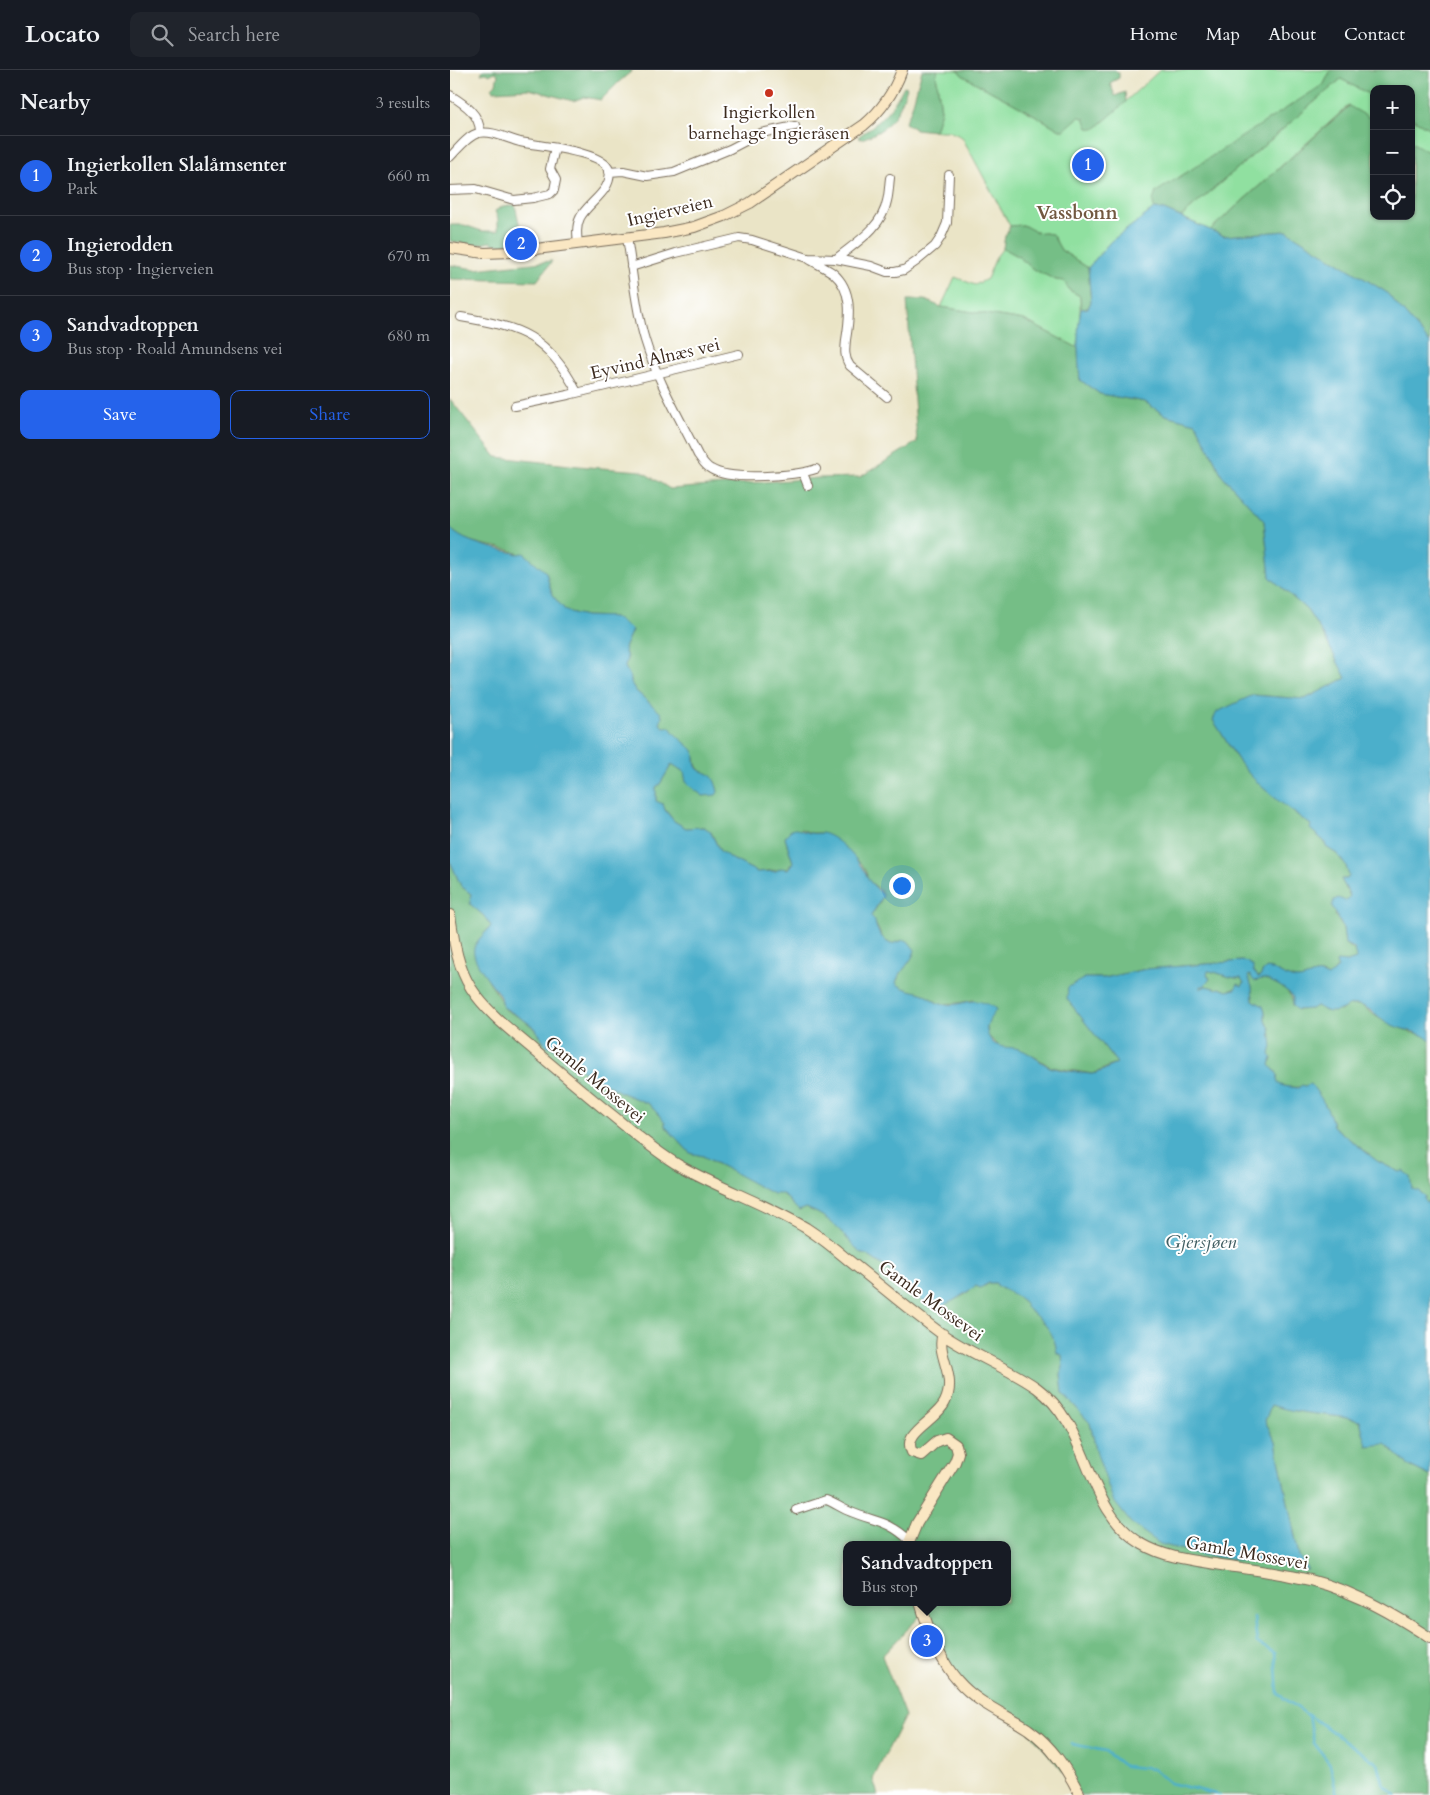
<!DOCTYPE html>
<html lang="en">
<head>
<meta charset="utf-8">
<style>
  body { margin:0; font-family:Cardo,serif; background:#20242c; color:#f1f3f6 }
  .controls { position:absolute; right:15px; top:15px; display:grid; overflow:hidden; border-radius:10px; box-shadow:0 1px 4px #0004 }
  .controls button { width:45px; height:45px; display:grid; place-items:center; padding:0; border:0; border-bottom:1px solid #363941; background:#171b24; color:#f1f3f6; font:25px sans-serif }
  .you { position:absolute; left:451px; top:815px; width:18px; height:18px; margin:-12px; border:4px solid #fff; border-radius:50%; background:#1a73e8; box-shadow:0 0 0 8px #1a73e833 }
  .badge { display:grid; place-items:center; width:32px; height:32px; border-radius:50%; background:#2563eb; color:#fff; font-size:16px; font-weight:700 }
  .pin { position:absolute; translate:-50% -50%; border:2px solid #fff; box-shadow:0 1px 5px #0006 }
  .popup { position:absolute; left:393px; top:1471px; width:168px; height:65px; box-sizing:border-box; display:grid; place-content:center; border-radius:10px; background:#171b24; filter:drop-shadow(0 1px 4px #0005); font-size:16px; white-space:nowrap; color:#9ea1a6 }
  .popup b { font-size:19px; color:#f1f3f6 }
  .popup::after { content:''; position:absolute; left:50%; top:100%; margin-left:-10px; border:10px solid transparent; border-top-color:#171b24 }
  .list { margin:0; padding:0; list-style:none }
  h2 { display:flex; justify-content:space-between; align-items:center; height:65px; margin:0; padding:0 20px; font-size:21px }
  h2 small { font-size:16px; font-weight:400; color:#9ea1a6 }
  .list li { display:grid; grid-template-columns:32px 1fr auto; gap:15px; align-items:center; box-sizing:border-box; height:80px; padding:0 20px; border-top:1px solid #363941 }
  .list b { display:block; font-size:19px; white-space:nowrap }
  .list p { margin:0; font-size:16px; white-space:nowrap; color:#9ea1a6 }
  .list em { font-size:16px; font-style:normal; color:#9ea1a6 }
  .actions { display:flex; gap:10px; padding:15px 20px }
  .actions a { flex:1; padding:11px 0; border:1px solid #2563eb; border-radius:10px; text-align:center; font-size:18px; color:#2563eb }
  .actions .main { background:#2563eb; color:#fff }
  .icon { flex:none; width:28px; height:28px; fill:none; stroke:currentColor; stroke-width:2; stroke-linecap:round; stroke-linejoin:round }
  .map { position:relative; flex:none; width:980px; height:1725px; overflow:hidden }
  header { display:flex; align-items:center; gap:30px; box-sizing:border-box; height:70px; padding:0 25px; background:#171b24; border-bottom:1px solid #363941 }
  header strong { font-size:24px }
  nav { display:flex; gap:28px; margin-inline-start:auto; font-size:18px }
  .search { width:350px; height:45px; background:#20242c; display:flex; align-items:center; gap:12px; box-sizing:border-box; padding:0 18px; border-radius:10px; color:#9ea1a6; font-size:19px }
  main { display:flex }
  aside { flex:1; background:#171b24 }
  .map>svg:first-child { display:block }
</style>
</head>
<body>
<header>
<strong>Locato</strong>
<div class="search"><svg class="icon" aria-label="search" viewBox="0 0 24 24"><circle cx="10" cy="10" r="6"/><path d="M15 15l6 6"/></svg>Search here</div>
<nav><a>Home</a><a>Map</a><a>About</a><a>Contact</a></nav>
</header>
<main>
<aside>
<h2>Nearby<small>3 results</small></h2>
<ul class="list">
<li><span class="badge">1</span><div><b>Ingierkollen Slalåmsenter</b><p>Park</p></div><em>660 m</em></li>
<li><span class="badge">2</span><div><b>Ingierodden</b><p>Bus stop · Ingierveien</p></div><em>670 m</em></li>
<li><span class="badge">3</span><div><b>Sandvadtoppen</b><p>Bus stop · Roald Amundsens vei</p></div><em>680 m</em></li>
</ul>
<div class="actions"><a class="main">Save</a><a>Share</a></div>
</aside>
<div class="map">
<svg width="980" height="1725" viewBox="0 0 980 1725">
  <rect width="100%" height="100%" fill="#fff"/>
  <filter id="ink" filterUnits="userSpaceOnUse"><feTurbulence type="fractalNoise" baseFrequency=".02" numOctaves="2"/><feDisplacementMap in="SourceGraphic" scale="10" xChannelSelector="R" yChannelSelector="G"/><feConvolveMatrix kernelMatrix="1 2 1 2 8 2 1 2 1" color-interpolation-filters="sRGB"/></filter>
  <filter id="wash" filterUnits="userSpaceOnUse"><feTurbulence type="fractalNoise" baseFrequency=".0096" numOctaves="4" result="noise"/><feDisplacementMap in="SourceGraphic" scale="20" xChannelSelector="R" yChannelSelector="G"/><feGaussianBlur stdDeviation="1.12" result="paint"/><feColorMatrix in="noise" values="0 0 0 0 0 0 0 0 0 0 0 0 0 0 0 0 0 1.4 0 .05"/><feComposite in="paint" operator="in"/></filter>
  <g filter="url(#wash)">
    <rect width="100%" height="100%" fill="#eae4c6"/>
    <!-- green -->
    <path fill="#90e0a0" stroke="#66855f" d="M488 0H508L512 5C544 24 578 40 610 60L614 59 629 46 634 48 645 59 710 0H881L874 14 703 131 704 139 660 172 638 198 611 180 602 164 586 162 573 155 560 156 512 67 499 61H485L491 40 486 4Z
      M891 9 924 27V50L898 36 760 160 731 147Z
      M961 48 980 59V83L961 72Z
      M553 178 568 186 583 199 606 210 614 211 619 220 630 226C631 243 628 260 628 278L574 250 491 237 505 207 525 215 537 209 546 187Z"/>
    <!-- forest -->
    <path fill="#74be86" stroke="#587452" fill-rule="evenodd" d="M33 0H183L170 11 151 30 134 27 123 31 79 19 44 21 42 18 46 14 48 4 45 2 39 5 37 3 31 4Z
      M472 0H488L486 4 491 40 485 61 465 59 455 53 461 40Z
      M508 0H665L669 3V8L660 13 665 26 675 22 676 32 645 59 638 58 634 48 629 47 614 60H610C578 40 544 24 512 5Z
      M881 0H980V59L961 48V19H924V27L891 9 731 147 714 140 704 139 703 131 706 122 874 14Z
      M454 16 457 17C449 44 440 60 411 69L408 67C429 52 443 39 454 16Z
      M899 36 924 50V146H961V72L980 83V273L936 222 837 161 774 166 760 160Z
      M65 135 72 166C64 173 50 178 40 172L25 175 0 171V155H14L32 161H48V149L45 141 53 136Z
      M573 155 586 162 602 164 611 180 638 198 641 232 638 238 631 239 630 226 619 220 614 211 606 210 583 199 568 186 553 178 555 166 560 156Z
      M102 191 87 211 0 209V195L25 199Z
      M457 230H475L491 237 574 250 628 278 630 310 650 324 695 332 715 345 746 353 772 405 814 451 820 507 857 540 874 566 896 608 855 629 803 625 763 650C772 663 779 677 788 690 807 716 835 736 861 755V759L875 772 876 777 887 784 896 796 899 806 897 809H891L900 826 885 845 893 858 895 874C901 878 908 880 907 889L897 892H886L888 897 879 907C864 899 862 908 848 909 837 909 828 900 817 898L813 901 810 907H808L792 891 696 899 654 908H635L617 929 667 993 643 1004 601 997 585 987 550 977 538 966 537 956 538 951 524 930 508 933 490 934 474 924 453 919 446 913C447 908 460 890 464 884L454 870 441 874 434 870 421 846 430 832 431 821 418 810 416 802 411 794 399 782 376 765 371 763H361L351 759 335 768 343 792 337 799 307 802 282 789 270 781 261 762 254 757 236 758 224 751 214 738 206 731V717L210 714 222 694 234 702 238 714 253 726 268 720 261 706 257 703H253L247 697 244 682 225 666 220 657H214L210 654 212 647 197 630 186 621 181 613V609L175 597 177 588 174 578 182 560 164 547 135 546 116 541 102 525 96 502C87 496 78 489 69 484 46 473 18 478 0 458V329L46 387 138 397 191 401 220 419 368 408 410 407 467 372Z
      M0 791 11 816 21 824V834L34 846 41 856C33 866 22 873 25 887L56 940 74 950 85 959 96 975 108 980 123 994 133 1000 138 1007 147 1009 172 1023 199 1034 215 1052V1056L240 1083 253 1086 267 1094 333 1124 349 1141 355 1138C384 1147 392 1165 412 1184L417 1185 441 1201 451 1213 461 1215 494 1235 514 1225 526 1216H535L539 1213H546L547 1216C556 1221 567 1225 574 1232 576 1235 575 1236 578 1239 594 1253 604 1260 607 1283L612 1285 614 1297 611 1304 613 1323 640 1353 647 1384 857 1500 849 1486 829 1389 826 1372 815 1351 821 1334C849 1345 881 1343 910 1351L915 1369 935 1374 960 1396 980 1406V1725H630L626 1717 578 1660 508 1612 473 1543 432 1586 455 1646 423 1709 428 1725H0ZM397 1475H557V1532H397Z
      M758 901C769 902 780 909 791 908L794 913 792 916 777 921 769 918 768 919 756 916 750 919 749 918 760 909 757 903Z
      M799 905C805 910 810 908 818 910 830 914 843 922 843 936L847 940 861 939 866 935 891 941 897 935H911L927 947 963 963C969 963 977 966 980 971V1132H976L962 1119 959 1106 949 1102 927 1091 883 1056C882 1041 865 1028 855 1016 847 1018 834 1018 827 1013L826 1001 822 999 820 995 822 988 820 985 821 971 820 958 815 951V942L813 936 803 930 802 917 798 908Z"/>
    <!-- water -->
    <path fill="#4bafcb" stroke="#436c74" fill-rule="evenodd" d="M704 139 714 140 774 166 837 161 936 222 980 273V971C972 961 954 961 942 955 932 951 918 936 909 935 896 933 892 943 880 942 876 942 870 938 866 936L861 939 847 940 843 936C843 935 843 930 843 928 841 921 819 909 812 909 812 909 805 911 804 911L800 905 798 906 802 917 803 930 813 936 815 942V951L820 958 822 977 820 984 822 988 820 995 828 1005C824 1018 838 1016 848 1018L852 1015 855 1016 860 1014C869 1022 882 1045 883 1056L927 1091 949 1102 953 1101 960 1106 962 1119 969 1121 975 1127 973 1129 976 1132H980V1406L960 1396 935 1374 917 1376 910 1351C881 1343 849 1345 821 1335L815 1351 826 1372 829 1389 849 1486 858 1500 753 1485 710 1474 681 1453 663 1430 647 1384 640 1353 613 1323 611 1304 613 1297 612 1285 607 1283C604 1260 594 1253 578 1239 575 1237 576 1235 574 1232 567 1225 556 1221 547 1216L546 1213H539L530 1218 526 1216C516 1222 491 1242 480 1236 474 1232 467 1226 461 1221V1216H455L441 1201 417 1185 412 1184C392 1165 383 1147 355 1138L349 1141 333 1124H323L253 1086 240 1083 215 1056V1052L199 1034 172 1023 147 1009 137 1007 133 1000 123 994 108 980 96 975 85 958 74 950 53 937C52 919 20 895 24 878 27 869 36 863 41 856L34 846 20 834 21 824 11 816 0 791V458C14 474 47 478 68 484L74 483 96 502 102 525 116 541 135 546 164 547 182 560 174 578 177 588 175 597 181 609V613L186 621 211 643 212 647 210 654 214 657H220C227 669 239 674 244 682 246 687 244 693 247 698 250 702 253 701 257 703 264 705 267 717 268 722L266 725 253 726 245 720 236 712 234 702 222 694 210 714 206 717V731L213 734 215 740 224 751 236 758 254 757 260 761 270 781 282 789 307 802 326 801 331 798 338 799 343 792 335 768C342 753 349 761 360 763 364 764 368 763 372 763 391 768 410 792 418 808 421 815 429 819 433 826L421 846 425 850C425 859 433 871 441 874L454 870 458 871 465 880C462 893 448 902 446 913 455 921 464 920 474 924 480 927 485 933 491 934 516 938 519 922 547 939 541 947 533 956 539 967 544 978 556 977 565 978 578 980 589 992 600 997 605 999 636 1004 642 1004 649 1003 660 997 667 993L617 929 618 917 635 908H654L696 899 792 891 797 892 803 896V901L808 907H810L813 901 817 898C828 900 837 909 848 909 862 908 864 899 878 907L888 898 886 892 887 891 897 892 906 889 904 878 895 874 893 858 882 836 884 830 888 828 896 831 900 826 891 809H897L899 806 896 796 887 784 876 777 875 772 860 759 861 755C835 736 806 716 788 690 779 677 772 663 763 650L767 642 803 625 855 629 896 608 874 566 857 540 820 507 814 451 772 405 746 353 715 345 695 332 650 324 630 310C628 287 626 262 631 239L638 238 641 232 638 198 660 172ZM758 901C769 902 780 909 791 908L794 913 792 916 788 914 785 919 777 921 769 918 768 919 756 916 750 919V916H754L760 909 757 904Z"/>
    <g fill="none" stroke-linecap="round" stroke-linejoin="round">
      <!-- stream -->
      <path stroke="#4bafcb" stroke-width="2.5" d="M804 1548 807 1573 825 1583 828 1624 859 1646 864 1673 880 1694 887 1725
        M860 1646 928 1694 934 1715 946 1725
        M622 1674 655 1681 674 1696 703 1699 720 1713 770 1725"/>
    </g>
  </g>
  <g filter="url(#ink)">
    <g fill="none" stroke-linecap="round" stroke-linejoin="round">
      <defs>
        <path id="street" d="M0 25C14 34 30 44 30 62
          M0 87C8 79 18 65 29 63 42 60 58 69 70 72 88 76 154 81 159 100 164 120 137 133 130 148 126 156 127 165 128 174
          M159 102 173 101 197 106 224 102 280 79 311 63 345 56
          M0 120 26 119 64 130 83 128 100 124 104 120 106 110 100 99 105 78
          M177 168C183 202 185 237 195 270 207 310 229 347 248 385 252 390 255 396 261 399 280 411 344 406 366 399
          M359 189C367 194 376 198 383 203 403 220 400 246 396 270 395 279 394 288 400 296L437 327
          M386 189C405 173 432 158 437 131 439 124 439 115 440 108
          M181 197 226 183 289 168 302 170 358 188 386 189 421 196 437 202H445L454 200 467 191 485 176 491 167 497 153 499 105
          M11 247C71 257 98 266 127 322
          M65 336 118 325 289 284
          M353 403 358 416
          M346 1440 376 1430C385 1433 392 1439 401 1442 425 1452 438 1450 459 1470"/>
        <path id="secondary" d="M0 178 34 183 62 182 214 163 244 157 274 146 300 133 414 55C432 40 444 22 452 0
          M0 845C4 871 7 896 21 918 37 943 63 962 85 981 111 1003 137 1025 163 1046 185 1064 206 1082 230 1096 271 1119 316 1134 356 1158 370 1167 384 1178 397 1189 429 1214 460 1241 492 1264 522 1285 557 1297 587 1318 641 1357 634 1440 692 1474 714 1487 740 1490 765 1494 791 1498 816 1501 841 1506 893 1515 936 1539 980 1568
          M458 1475 467 1453 505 1392 508 1383 506 1375 496 1368 487 1371 471 1385 462 1382C451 1362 487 1350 495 1332 508 1306 485 1284 493 1264
          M470 1532C478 1559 489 1590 508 1611 527 1633 555 1644 578 1659 602 1676 617 1699 630 1725"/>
      </defs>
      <!-- street casing -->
      <use href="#street" stroke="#786b59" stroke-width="10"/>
      <!-- secondary casing -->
      <use href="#secondary" stroke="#786b59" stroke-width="12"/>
      <!-- street -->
      <use href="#street" stroke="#fff" stroke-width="8"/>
      <!-- secondary -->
      <use href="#secondary" stroke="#fae7c3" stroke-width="10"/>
    </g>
  </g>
  <!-- markers -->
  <circle fill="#c8321e" stroke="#fff" stroke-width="2" cx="319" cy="23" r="5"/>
  <g text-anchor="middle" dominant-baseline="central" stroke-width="4" stroke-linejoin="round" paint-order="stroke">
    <!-- poi labels -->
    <g font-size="18" fill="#3b2a1e" stroke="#fff">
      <text x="319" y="42">Ingierkollen<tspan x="319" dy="21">barnehage Ingieråsen</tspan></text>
    </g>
    <!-- street labels -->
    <g font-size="18" fill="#3b2a1e" stroke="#fff">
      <text transform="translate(220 141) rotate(-13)">Ingierveien</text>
      <text transform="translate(205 289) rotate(-13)">Eyvind Alnæs vei</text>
      <text transform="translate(145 1010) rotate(40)">Gamle Mossevei</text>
      <text transform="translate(481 1231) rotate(36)">Gamle Mossevei</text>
      <text transform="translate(797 1483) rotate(10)">Gamle Mossevei</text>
    </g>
    <!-- neighbourhood labels -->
    <g font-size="19" font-weight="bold" fill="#725941" stroke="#fff">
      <text x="627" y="143">Vassbonn</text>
    </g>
    <!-- water labels -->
    <g font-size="19" font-style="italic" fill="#415f63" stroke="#fff">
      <text x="751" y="1172">Gjersjøen</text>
    </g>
  </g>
</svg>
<div class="controls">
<button>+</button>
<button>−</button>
<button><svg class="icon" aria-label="locate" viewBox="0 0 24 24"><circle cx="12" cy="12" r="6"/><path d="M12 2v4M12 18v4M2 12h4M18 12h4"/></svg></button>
</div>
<div class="you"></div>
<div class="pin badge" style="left:638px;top:95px">1</div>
<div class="pin badge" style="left:71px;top:174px">2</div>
<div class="pin badge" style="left:477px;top:1571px">3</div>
<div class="popup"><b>Sandvadtoppen</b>Bus stop</div>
</div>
</main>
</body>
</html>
